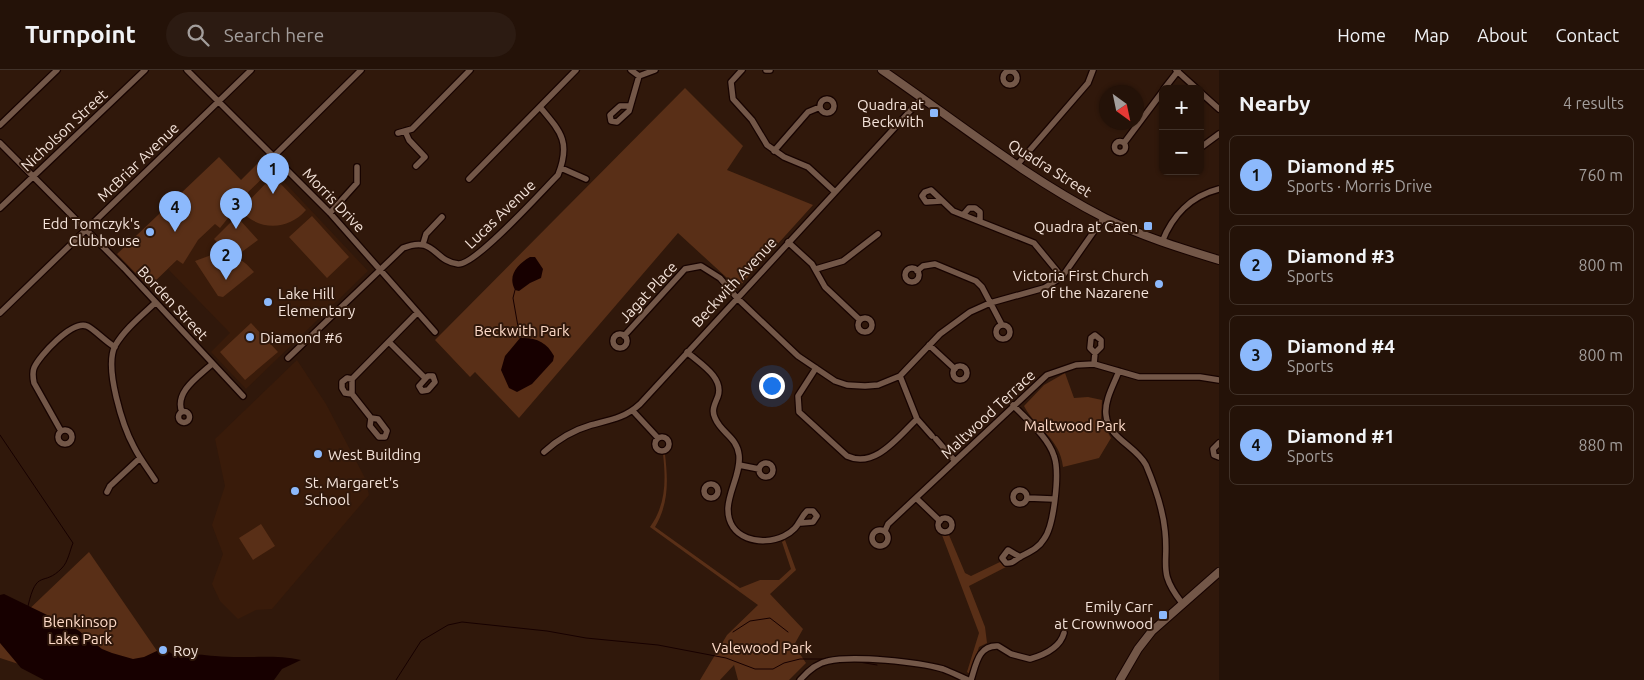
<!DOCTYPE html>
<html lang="en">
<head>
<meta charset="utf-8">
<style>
  body { margin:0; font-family:Ubuntu,sans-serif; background:#2c1b12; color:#f1f3f6 }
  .controls { position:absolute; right:15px; top:15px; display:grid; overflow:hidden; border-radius:8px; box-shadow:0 1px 4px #0004 }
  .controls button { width:45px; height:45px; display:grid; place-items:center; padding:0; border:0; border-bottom:1px solid #413229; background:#241208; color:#f1f3f6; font:25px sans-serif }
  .compass { position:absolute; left:1099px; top:15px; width:45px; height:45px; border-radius:50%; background:#241208; box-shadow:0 1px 4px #0004; rotate:147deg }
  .you { position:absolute; left:771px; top:315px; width:18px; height:18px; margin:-12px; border:4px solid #fff; border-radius:50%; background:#1a73e8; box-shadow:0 0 0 8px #1a73e833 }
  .badge { display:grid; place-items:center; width:32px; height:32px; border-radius:50%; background:#8cb9fc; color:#111; font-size:16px; font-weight:700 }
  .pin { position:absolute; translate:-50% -41px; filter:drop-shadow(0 1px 2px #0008) }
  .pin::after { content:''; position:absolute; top:26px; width:18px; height:15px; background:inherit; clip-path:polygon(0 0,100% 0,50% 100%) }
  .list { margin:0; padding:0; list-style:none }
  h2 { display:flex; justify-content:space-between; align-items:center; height:65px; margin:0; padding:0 20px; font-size:21px }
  h2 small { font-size:16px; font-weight:400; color:#a39e9c }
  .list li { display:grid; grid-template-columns:32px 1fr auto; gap:15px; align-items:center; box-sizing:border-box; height:80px; margin:0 10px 10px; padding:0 10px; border:1px solid #413229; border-radius:8px }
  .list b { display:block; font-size:19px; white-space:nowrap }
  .list p { margin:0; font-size:16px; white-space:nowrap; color:#a39e9c }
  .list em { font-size:16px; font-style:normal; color:#a39e9c }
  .icon { flex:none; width:28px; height:28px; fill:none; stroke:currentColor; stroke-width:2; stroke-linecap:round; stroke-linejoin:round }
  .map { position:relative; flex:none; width:1219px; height:610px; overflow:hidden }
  header { display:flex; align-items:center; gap:30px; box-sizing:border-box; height:70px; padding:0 25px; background:#241208; border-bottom:1px solid #413229 }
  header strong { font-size:24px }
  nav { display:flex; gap:28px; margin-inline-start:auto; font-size:18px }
  .search { width:350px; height:45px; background:#2c1b12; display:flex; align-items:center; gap:12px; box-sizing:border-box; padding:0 18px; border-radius:28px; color:#a39e9c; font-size:19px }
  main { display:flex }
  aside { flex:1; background:#241208 }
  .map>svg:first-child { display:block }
</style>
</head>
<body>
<header>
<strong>Turnpoint</strong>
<div class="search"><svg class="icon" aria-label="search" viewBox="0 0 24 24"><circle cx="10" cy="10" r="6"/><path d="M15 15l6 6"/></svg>Search here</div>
<nav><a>Home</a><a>Map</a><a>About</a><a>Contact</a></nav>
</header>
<main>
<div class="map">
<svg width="1219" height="610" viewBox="0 0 1219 610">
  <rect width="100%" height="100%" fill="#30180b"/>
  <!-- built -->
  <path fill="#391b0a" d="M272 99 368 201 246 319 211 282 230 263 168 199Z
    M297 290 326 334 365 408 369 425 272 539 256 540 238 549 220 531 212 514 223 484 212 455 225 416 215 369Z"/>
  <!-- green -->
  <path fill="#592f17" d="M685 18 743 76 727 100 813 135 738 218 678 163 519 348 475 302 470 307 435 270Z
    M219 87 241 110 262 89 272 99 234 136 228 148 220 158 215 154 198 170 183 194 177 190 149 217 117 184Z
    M271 108H275L306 140C288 161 258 161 240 140Z
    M312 146 349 187 327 208 289 167Z
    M234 149H239L258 170 239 184 225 180 214 169Z
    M214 184C232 183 242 188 254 202L223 227 218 226 195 191Z
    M251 253 278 282 245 310 220 282Z
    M1065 303 1074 328 1088 327 1102 330 1101 350 1111 368 1099 388 1063 397C1060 368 1036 359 1024 336L1044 315Z
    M663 384H665C668 411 669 433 655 457L740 518 760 510H779L791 499 782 472 785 470 796 500 770 524 803 559 794 575 806 593 789 610H738L734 595 720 610H700L727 565 758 535 650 457C666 435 666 410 663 384Z
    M261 454 275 476 253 490 239 468Z
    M942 465H949L965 503 971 506 1000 492 1006 497 969 516 985 557 987 573 979 577 970 604 967 602 979 563Z
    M89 482 177 610H68L0 588V567Z"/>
  <!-- water -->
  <path fill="#170000" d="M530 187H535L543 199 541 208 530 213 519 221 515 220C507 205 518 194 530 187Z
    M520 268C535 267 547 272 554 286L553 291 532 314 517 322 509 318 501 300 505 286Z
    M4 524 78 560 102 579 112 583 133 589 144 587 163 578 174 585 188 587C196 582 206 586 215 586 244 589 273 584 301 590L282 599 274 610H44L21 598 0 573V525Z"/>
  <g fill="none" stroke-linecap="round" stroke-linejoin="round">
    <!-- stream -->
    <path stroke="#170000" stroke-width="1" d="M515 220 513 228 520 268
      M0 365 73 473C70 480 68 492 62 498 43 518 37 497 28 536
      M733 562 750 551 770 548 788 562
      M853 591 877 595
      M396 610 421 571 448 555 462 552 547 561 586 568 658 575 726 588 755 599H773L784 593 800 589H826"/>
    <defs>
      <path id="street" d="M187 0 330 143 435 262
        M631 0 639 6 655 0
        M742 0 731 12 733 29 752 50 767 75 784 87 808 97 835 122
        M766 0H770
        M1176 0 1197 19
        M1003 8a7 7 0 1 1 14 0a7 7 0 1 1-14 0Z
        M1164 19 1178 1
        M1200 22 1219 39
        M820 36a7 7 0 1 1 14 0a7 7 0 1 1-14 0Z
        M629 36H620L610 45 611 51 617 52 629 41 639 6
        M0 55 57 0
        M405 61 409 70 425 87 416 96
        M398 63 412 59 470 0
        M1114.5 77a5.5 5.5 0 1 1 11 0a5.5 5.5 0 1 1-11 0Z
        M0 73 124 198 243 326
        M1124 73 1163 21
        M1200 78 1219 64
        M774 81 808 42 820 37
        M274 86 361 0
        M1017 95 1088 13 1093 0
        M561 98 586 109
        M469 109 576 0
        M941 131 926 132 922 126 925 122 931 120 953 141 1034 173 1062 207
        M0 138 145 0
        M330 143 357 113V97
        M963 145 969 138H975L980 142V151
        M788 172 812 194 825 217 860 250
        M1162 172C1172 146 1191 126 1219 119
        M423 174 426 164 442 147
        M905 205a7 7 0 1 1 14 0a7 7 0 1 1-14 0Z
        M816 199 843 191 878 164
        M917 201 923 196 935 194 976 211 982 217 1002 255
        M155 233C141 246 124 260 115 276 104 298 123 357 134 377 140 389 148 399 155 410
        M0 243 251 0
        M858 255a7 7 0 1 1 14 0a7 7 0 1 1-14 0Z
        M996 262a7 7 0 1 1 14 0a7 7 0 1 1-14 0Z
        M613 271a7 7 0 1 1 14 0a7 7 0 1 1-14 0Z
        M624 266 685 199 701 196 720 208 737 228 798 286 835 311 847 315 865 316 878 315 900 306 940 264 970 242 990 233 1044 218 1062 207 1104 147
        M389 272 425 308
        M929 275 955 299
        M687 282C699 293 724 307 718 326 715 334 711 340 715 348 721 363 737 367 739 385 741 403 729 420 728 438 727 469 761 477 784 466 800 458 798 450 807 441H813L817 446 813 452 801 453
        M288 288 403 178C435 165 433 191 458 194 475 196 543 120 558 105 571 72 561 62 540 37
        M1094 294 1095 283 1101 277V270L1095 265 1091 268 1090 278 1095 283
        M953 303a7 7 0 1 1 14 0a7 7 0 1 1-14 0Z
        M816 298 798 326 799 342 847 386C875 399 898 367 917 349
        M1119 301C1114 314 1104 331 1106 345 1108 368 1136 376 1146 395 1154 414 1163 440 1165 461 1169 496 1157 501 1182 533
        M428 306H433L435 312 428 320 422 321 419 316Z
        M900 306 917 349 932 366
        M352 309 347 308 342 312V318L345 323 352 324V309L417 243
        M352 324 371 348 378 349 387 361 385 367H379L370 356 371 348
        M1013 335C1027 350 1048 367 1054 386 1060 402 1054 456 1044 469 1038 479 1029 482 1020 487 1014 490 1014 494 1006 493L1002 488 1008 480 1020 487
        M633 341 658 368
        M178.5 347a5.5 5.5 0 1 1 11 0a5.5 5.5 0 1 1-11 0Z
        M182 342C174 322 199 306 212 294
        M58 367a7 7 0 1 1 14 0a7 7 0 1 1-14 0Z
        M61 361 34 313C33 308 32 303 34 298 39 286 72 250 87 256 94 259 106 272 115 277
        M655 374a7 7 0 1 1 14 0a7 7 0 1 1-14 0Z
        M936 369 955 391
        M1219 373 1213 379 1214 385 1219 387
        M544 382C557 370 574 360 591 355 610 350 625 348 640 334L922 28
        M759 400a7 7 0 1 1 14 0a7 7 0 1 1-14 0Z
        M739 395 759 399
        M704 421a7 7 0 1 1 14 0a7 7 0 1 1-14 0Z
        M1013 427a7 7 0 1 1 14 0a7 7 0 1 1-14 0Z
        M107 422 110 416 140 388
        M916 428 940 451
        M1028 428 1053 429
        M938 455a7 7 0 1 1 14 0a7 7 0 1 1-14 0Z
        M872 468a8 8 0 1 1 16 0a8 8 0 1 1-16 0Z
        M885 461 888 454 1047 305 1076 295 1094 294 1139 307H1200L1219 310
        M800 610C807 602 817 593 828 591 853 585 918 592 943 599 951 602 959 606 968 610
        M971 610C976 595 978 575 998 576L1011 584 1030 589C1044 585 1060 578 1064 563"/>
      <path id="secondary" d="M882 0C955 50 1025 107 1105 148 1141 166 1180 178 1219 190
        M1120 610 1138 579 1152 561 1219 502"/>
    </defs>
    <!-- street casing -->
    <use href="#street" stroke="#170300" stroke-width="8"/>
    <!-- secondary casing -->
    <use href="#secondary" stroke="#170300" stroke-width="10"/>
    <!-- street -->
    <use href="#street" stroke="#735748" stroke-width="5.5"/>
    <!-- secondary -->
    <use href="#secondary" stroke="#735748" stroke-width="8"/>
  </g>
  <!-- markers -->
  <g fill="#8cb9fc" stroke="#30180b" stroke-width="2">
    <rect x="929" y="38" width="10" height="10" rx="2.5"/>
    <rect x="1143" y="151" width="10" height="10" rx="2.5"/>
    <circle cx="150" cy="162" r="5"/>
    <circle cx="1159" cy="214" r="5"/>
    <circle cx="268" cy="232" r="5"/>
    <circle cx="250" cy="267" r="5"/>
    <circle cx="318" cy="384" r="5"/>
    <circle cx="295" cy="421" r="5"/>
    <rect x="1158" y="540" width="10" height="10" rx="2.5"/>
    <circle cx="163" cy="580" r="5"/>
  </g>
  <g text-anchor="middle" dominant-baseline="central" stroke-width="4" stroke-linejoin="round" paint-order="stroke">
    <!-- poi labels -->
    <g font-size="15" fill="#f4e3da" stroke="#30180b" text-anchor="end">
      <text x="924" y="34">Quadra at<tspan x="924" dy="17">Beckwith</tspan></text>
      <text x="140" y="153">Edd Tomczyk's<tspan x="140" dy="17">Clubhouse</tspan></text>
      <text x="1138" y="156">Quadra at Caen</text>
      <text x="1149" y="205">Victoria First Church<tspan x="1149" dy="17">of the Nazarene</tspan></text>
      <text x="278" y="223" text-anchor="start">Lake Hill<tspan x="278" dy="17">Elementary</tspan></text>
      <text x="260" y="267" text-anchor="start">Diamond #6</text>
      <text x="328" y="384" text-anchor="start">West Building</text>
      <text x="305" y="412" text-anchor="start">St. Margaret's<tspan x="305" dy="17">School</tspan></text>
      <text x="1153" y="536">Emily Carr<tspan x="1153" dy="17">at Crownwood</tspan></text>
      <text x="173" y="580" text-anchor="start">Roy</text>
    </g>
    <!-- street labels -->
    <g font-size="15" fill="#f4e3da" stroke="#30180b">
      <text transform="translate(64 60) rotate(-43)">Nicholson Street</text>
      <text transform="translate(138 92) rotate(-44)">McBriar Avenue</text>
      <text transform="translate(1050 98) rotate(32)">Quadra Street</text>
      <text transform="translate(334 130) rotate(46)">Morris Drive</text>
      <text transform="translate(500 144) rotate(-44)">Lucas Avenue</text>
      <text transform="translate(734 212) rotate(-47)">Beckwith Avenue</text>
      <text transform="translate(648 222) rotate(-47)">Jagat Place</text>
      <text transform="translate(173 233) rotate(47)">Borden Street</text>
      <text transform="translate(988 344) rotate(-43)">Maltwood Terrace</text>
    </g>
    <!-- park labels -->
    <g font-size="15" fill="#fedbc9" stroke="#30180b">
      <text x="522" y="260">Beckwith Park</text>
      <text x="1075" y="355">Maltwood Park</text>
      <text x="80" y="551">Blenkinsop<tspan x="80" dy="17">Lake Park</tspan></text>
      <text x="762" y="577">Valewood Park</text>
    </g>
  </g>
</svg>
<div class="controls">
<button>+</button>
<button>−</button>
</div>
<svg class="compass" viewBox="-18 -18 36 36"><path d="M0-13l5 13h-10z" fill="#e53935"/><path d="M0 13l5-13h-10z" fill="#a39e9c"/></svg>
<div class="you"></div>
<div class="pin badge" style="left:273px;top:124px">1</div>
<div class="pin badge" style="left:226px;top:210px">2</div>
<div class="pin badge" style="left:236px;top:159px">3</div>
<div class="pin badge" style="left:175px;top:162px">4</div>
</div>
<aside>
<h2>Nearby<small>4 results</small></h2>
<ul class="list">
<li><span class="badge">1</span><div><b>Diamond #5</b><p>Sports · Morris Drive</p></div><em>760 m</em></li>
<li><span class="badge">2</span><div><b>Diamond #3</b><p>Sports</p></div><em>800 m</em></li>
<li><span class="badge">3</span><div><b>Diamond #4</b><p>Sports</p></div><em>800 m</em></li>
<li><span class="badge">4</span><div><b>Diamond #1</b><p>Sports</p></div><em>880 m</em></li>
</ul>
</aside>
</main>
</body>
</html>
